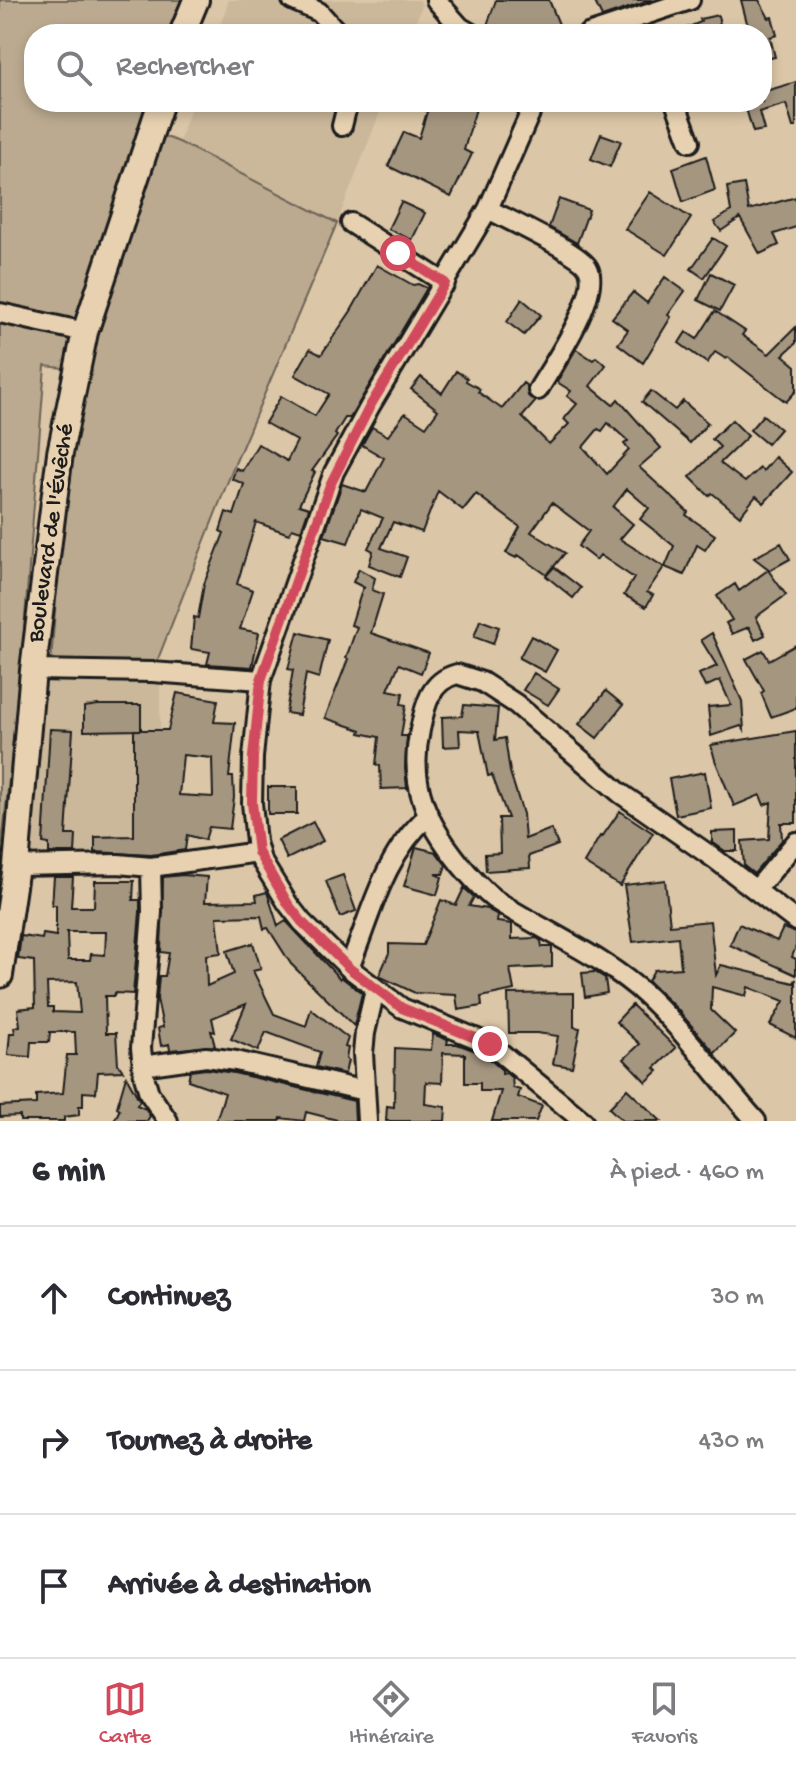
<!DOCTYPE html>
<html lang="fr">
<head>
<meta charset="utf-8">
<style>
  body { margin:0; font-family:"Gochi Hand",sans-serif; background:#f2f2f3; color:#2b2b33 }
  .stop { position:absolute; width:24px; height:24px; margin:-18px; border:6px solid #d1495b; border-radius:50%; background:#fff }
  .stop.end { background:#d1495b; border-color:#fff; box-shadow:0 2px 8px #0008 }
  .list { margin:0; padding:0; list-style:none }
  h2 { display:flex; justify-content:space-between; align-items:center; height:104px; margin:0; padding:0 32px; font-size:34px }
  h2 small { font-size:26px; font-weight:400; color:#7c7c81 }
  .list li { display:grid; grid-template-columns:52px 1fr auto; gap:24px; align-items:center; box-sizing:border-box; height:144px; padding:0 32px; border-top:2px solid #e1e1e2 }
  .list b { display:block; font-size:30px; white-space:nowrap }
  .list em { font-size:26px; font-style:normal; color:#7c7c81 }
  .icon { flex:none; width:44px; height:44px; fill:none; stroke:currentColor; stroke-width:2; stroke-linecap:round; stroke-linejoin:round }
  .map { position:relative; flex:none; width:796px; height:1121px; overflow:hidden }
  .search { position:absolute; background:#fff; box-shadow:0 4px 12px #0003; left:24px; right:24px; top:24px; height:88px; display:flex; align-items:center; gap:20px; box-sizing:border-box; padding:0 28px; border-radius:32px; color:#7c7c81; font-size:30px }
  .sheet { height:536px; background:#fff }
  nav { display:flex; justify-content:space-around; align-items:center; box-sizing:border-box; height:112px; border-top:2px solid #e1e1e2; background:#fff; font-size:22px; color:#7c7c81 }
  nav a { display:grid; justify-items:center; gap:4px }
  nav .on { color:#d1495b }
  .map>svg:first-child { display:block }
</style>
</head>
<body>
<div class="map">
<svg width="796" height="1121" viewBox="0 0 796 1121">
  <rect width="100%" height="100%" fill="#dbc6a7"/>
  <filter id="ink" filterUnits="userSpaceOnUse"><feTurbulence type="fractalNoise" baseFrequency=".0125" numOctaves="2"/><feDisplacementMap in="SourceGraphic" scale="16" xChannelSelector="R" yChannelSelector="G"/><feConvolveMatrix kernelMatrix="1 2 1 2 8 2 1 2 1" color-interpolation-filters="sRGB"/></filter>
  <g filter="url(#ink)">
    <!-- built -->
    <path fill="#cbb89b" d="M229 0H420L422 6 411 34H217Z
      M193 102H384L337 223 179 142Z
      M47 681 160 683 161 862 32 859Z"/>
    <!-- green -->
    <path fill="#bbaa90" stroke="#6c6356" stroke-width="2" d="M0 0H182L172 34H34V102H152L145 129 179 142 337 223 234 466 154 669 51 663C58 566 65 466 92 371L45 366 21 668 0 862Z"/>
    <!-- building -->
    <path fill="#a59680" stroke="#1c1c1c" stroke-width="2" fill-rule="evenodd" d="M496 0H549L563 34H484Z
      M594 0H652L602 17Z
      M741 0H759L769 18 772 17 777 35 770 37 775 57 762 60V34H750Z
      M718 15 722 34H672L701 22 700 19Z
      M796 82V127H793L786 104 759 112 764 130 753 132 744 102H762V92Z
      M430 102H468L477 105 464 150 472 154 451 197 388 166 404 132 419 138Z
      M601 134 621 141 610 167 591 159Z
      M706 156 715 190 683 202 673 168Z
      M744 184 749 210 796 197V227L774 234 779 245 760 254 740 218 721 231 714 222 731 211 727 187Z
      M650 192 691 218 667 255 625 229Z
      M559 199 589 210 577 243 549 227Z
      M401 202 425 213 412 240 388 229Z
      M713 238 726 246 704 278 691 269Z
      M377 265 413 285 418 284 427 288 350 418H345L335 434 337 436 312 471 315 472 299 505 309 508 301 531 292 528 289 534 256 522 237 584 253 590 240 629 259 633 252 667 207 664 210 652 191 649 194 617 198 618 204 584 224 533 220 531 226 512 234 515 244 484 232 479 236 468 242 471 258 444 287 461 297 441 265 423 281 396 315 416 329 394 295 375 310 349 321 355 351 311Z
      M711 273 734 285 720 311 698 300Z
      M665 277 685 291 668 315 671 317 643 363 618 344 628 330 612 318 633 292 647 303Z
      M522 299 541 315 524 335 507 322Z
      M715 311 745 331 742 335 769 354 796 327V343L783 355 796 366V391L786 402 728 357 726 359 715 352 707 363 679 343 686 332 697 339Z
      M576 349 593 360 596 357 606 365 590 386 613 405 618 399 661 448 639 467 688 512 686 515 715 535 705 550 697 545 684 575 665 567 674 546 640 519 649 508 627 489 613 507 633 524 620 539 664 567 647 592 653 595 646 607 624 595 634 578 600 555 596 560 578 546 589 531 552 503 531 532 565 553 547 575 518 555 516 558 506 553 520 527 476 494 463 510 438 491 422 532 393 522 381 548 407 557 400 577 369 565 373 551 368 548 383 518 361 509 348 543 324 536 342 484 366 492 384 458 362 445 372 427 388 436 405 413 426 427 438 410 411 389 421 377 442 393 456 371 467 378 466 381 480 389 478 392 502 409 523 383 527 386 528 396 536 401 522 417 549 444 569 424 564 419 577 404 567 396 571 391 557 382ZM608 423 628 441 624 444 629 450 607 474 583 447 598 429 602 431Z
      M651 391 675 410 683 401 708 423 690 443 642 402Z
      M763 415 780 429 767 444 750 430Z
      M732 420 748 436 720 463 745 482 760 468 763 471 775 457 792 472 764 503 756 496 740 516 712 493 709 496 690 477 720 447 712 439Z
      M781 543 790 559 770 570 754 558Z
      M554 567 581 588 573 598 546 576Z
      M359 569 375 578 372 590 383 594 371 633 429 653 421 673 399 664 388 690 403 693 401 704 406 705 401 736H407L405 768 407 788 381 789 380 766 376 765 379 737 360 733 361 730 325 718 348 659 346 658 357 627 351 625 363 587 365 588 353 582Z
      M768 570 786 595 756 617 765 635 755 640 749 627 732 634 726 623 732 620 717 596 735 584 739 591Z
      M480 620 499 627 493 644 474 637Z
      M298 632 328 640 319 678 306 674 299 715 286 713 293 670 288 669Z
      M712 633 742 701 744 730 741 726 711 736 708 707 731 705 720 680 705 687 699 674 717 666 701 640Z
      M531 636 557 650 545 672 519 658Z
      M796 645V708L771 717 761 693 764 691 746 659 763 650 769 660Z
      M534 673 559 689 548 705 523 690Z
      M606 691 623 705 597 738 579 724Z
      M177 693 218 700 214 722 235 723 229 777H233L234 797 230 829 209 827 205 840 187 835 185 850 151 855 95 852V837L134 836V730H168ZM183 755 212 758 213 797 179 795Z
      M98 705H141V730L84 731V707Z
      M464 705 498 708 495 740 505 738 510 772 523 814 525 839 551 829 558 845 529 856 530 868 486 871 485 854 500 853 499 818H508L492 775 488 776 479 731 459 730 460 746 443 747 442 717 462 716Z
      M50 729 73 730 66 835H76L75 853H49V844L43 843Z
      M796 731V823H781L782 840 754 874 744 866 742 841 769 839 771 802 764 805 760 795 734 806 715 760 711 745Z
      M705 772 711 808 676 815 669 779Z
      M268 787H297V814H268Z
      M620 811 653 833 620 886 584 863 600 836 602 837Z
      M313 822 323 841 287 859 278 840Z
      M737 831V851H725L712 842V832Z
      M416 847 436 852 446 865 443 874H435L442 877 437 895 404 886Z
      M183 875 207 877 205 902 257 901 256 895 267 892 278 926 286 921 340 979 341 977 362 993 354 1026 291 964 268 928 264 929 261 916 217 917 221 953 206 955 207 986 234 974 227 951 253 943 261 969 253 971 274 1014 306 1026 311 1009 348 1038 345 1047 348 1048 346 1059 348 1060 345 1074 316 1067 320 1052 266 1032 258 1051 231 1039 246 1004 212 1018 215 1032 211 1031 215 1046 170 1050 169 1044 161 1046 158 1028 163 1027 157 999 159 976H165L169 953 161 952 163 877Z
      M343 875 356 911 340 917 326 881Z
      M54 877H73L71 907H94L95 881H134L133 900H140V912L133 994 115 993 114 996H105L106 1033H116L118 1064 123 1071 98 1072 96 1093 83 1092V1106H79V1115L64 1117V1121H20V1116L0 1117V1106L36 1104V1095L63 1093 67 1055H76L75 1032H50L49 1042H31L30 1057 8 1055 10 1033H15L14 1027 20 1026 18 1009 35 1007 34 961 18 959 21 936 42 939 43 934 56 936V905H52ZM67 932H106L105 955 91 954 90 960H68ZM77 982 80 1013 53 1012V1007H48L47 983Z
      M665 880 670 925 710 921 716 975 721 965 794 983 796 979V1038L770 1025 784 1001 748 987 746 996 712 987 711 1010 735 1033 715 1053 677 1009 648 981 654 970 681 968 678 937 633 942 624 885Z
      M464 888 474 897 469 906 487 909 498 915 497 922 512 924V939L537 938 541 941 542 947H552V967L510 969 514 990 481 997 482 1006 458 1010 456 995 415 993 379 976 389 953V944L423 945 441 900 456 905Z
      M739 924 777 941 783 928 796 933V946L792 957 796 959V975L730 945Z
      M595 972 605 978 607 993 585 997 582 973Z
      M574 993V1027L580 1028 572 1067 553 1064 558 1036 537 1033H509L508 994Z
      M632 1005 676 1048 655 1068 658 1071 646 1082 624 1059 640 1044 616 1022Z
      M433 1034 448 1040 447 1044H457L484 1054 502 1070V1074L506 1073 512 1078 513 1088 520 1090 518 1097 542 1106 536 1121H492L501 1091H480V1083H465V1054L443 1053 442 1083 426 1082 425 1104 446 1107 445 1121H386L387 1106 394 1107 395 1048 431 1050Z
      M206 1069 234 1073 354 1101 355 1121H341L306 1112 304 1121 281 1118 280 1121H216L225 1093 188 1080 190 1071Z
      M126 1076 140 1101 137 1105 146 1109 150 1116 147 1121H114L120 1109 117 1107Z
      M627 1089 661 1121H623L609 1108Z"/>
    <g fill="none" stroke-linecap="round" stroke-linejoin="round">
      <defs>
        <path id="minor" d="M292 0 319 12 339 34
          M436 0 460 27 472 34
          M588 34 690 0
          M535 102 488 209 370 406 334 472 261 680 253 757 252 803 256 842 261 860 288 904 302 922 349 968 402 1008 490 1044 583 1121
          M675 102 690 142
          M342 126 348 102
          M488 209C506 219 581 253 588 268 602 294 552 366 538 390
          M351 223 445 283
          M0 313 85 332
          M33 670 152 672 261 680
          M16 866 118 864 151 867 258 852
          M151 867 152 912 141 1048 144 1076 149 1093 168 1121
          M756 890 796 842
          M349 968C371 915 383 856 427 817
          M142 1066 206 1057 236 1061 365 1091
          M367 1121 363 1053 365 1033 375 990
          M756 1121C719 1080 688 1035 648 997 603 955 544 932 494 899 481 889 470 876 460 864 427 823 408 784 420 730 425 705 430 681 457 674L482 682 516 704 620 793 715 859 796 921"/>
        <path id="major" d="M182 34 196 0
          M0 975 16 866 33 670 60 453 85 332 161 102"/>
      </defs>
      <!-- minor casing -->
      <use href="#minor" stroke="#1c1c1c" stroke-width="24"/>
      <!-- major casing -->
      <use href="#major" stroke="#1c1c1c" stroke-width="30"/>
      <!-- minor -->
      <use href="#minor" stroke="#e7d1b0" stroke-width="18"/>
      <!-- major -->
      <use href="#major" stroke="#e7d1b0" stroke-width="24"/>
    </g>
  </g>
  <g fill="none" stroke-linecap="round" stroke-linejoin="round" filter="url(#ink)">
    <!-- route -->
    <path stroke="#d1495b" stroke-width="10" d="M398 253 445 283 370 406 330 485 261 680 253 757 252 803 258 852 288 904 302 922 349 968 402 1008 490 1044"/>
  </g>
  <g text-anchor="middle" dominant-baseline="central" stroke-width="7" stroke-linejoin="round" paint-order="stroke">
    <!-- street labels -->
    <g font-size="24" fill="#1c1c1c" stroke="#e7d1b0">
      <text transform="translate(52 533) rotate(-82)">Boulevard de l'Évêché</text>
    </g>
  </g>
</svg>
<div class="stop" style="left:398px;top:253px"></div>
<div class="stop end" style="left:490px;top:1044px"></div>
<div class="search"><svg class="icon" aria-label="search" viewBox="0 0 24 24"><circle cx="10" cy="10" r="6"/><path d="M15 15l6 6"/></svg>Rechercher</div>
</div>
<section class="sheet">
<h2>6 min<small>À pied · 460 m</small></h2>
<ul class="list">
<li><svg class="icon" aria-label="ahead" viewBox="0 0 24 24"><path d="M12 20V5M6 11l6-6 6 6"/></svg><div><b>Continuez</b></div><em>30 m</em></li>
<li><svg class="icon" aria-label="right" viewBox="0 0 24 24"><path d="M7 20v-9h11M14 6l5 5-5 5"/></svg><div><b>Tournez à droite</b></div><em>430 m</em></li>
<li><svg class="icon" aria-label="arrive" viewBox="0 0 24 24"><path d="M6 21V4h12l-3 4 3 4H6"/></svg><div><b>Arrivée à destination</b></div></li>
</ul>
</section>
<nav>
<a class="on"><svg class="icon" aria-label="map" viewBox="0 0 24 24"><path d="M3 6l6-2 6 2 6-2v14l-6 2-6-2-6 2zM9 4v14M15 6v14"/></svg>Carte</a>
<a><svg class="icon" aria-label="directions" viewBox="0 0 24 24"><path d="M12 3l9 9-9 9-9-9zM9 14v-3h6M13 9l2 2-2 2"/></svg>Itinéraire</a>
<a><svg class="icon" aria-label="saved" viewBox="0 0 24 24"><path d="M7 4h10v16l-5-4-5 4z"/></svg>Favoris</a>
</nav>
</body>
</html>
